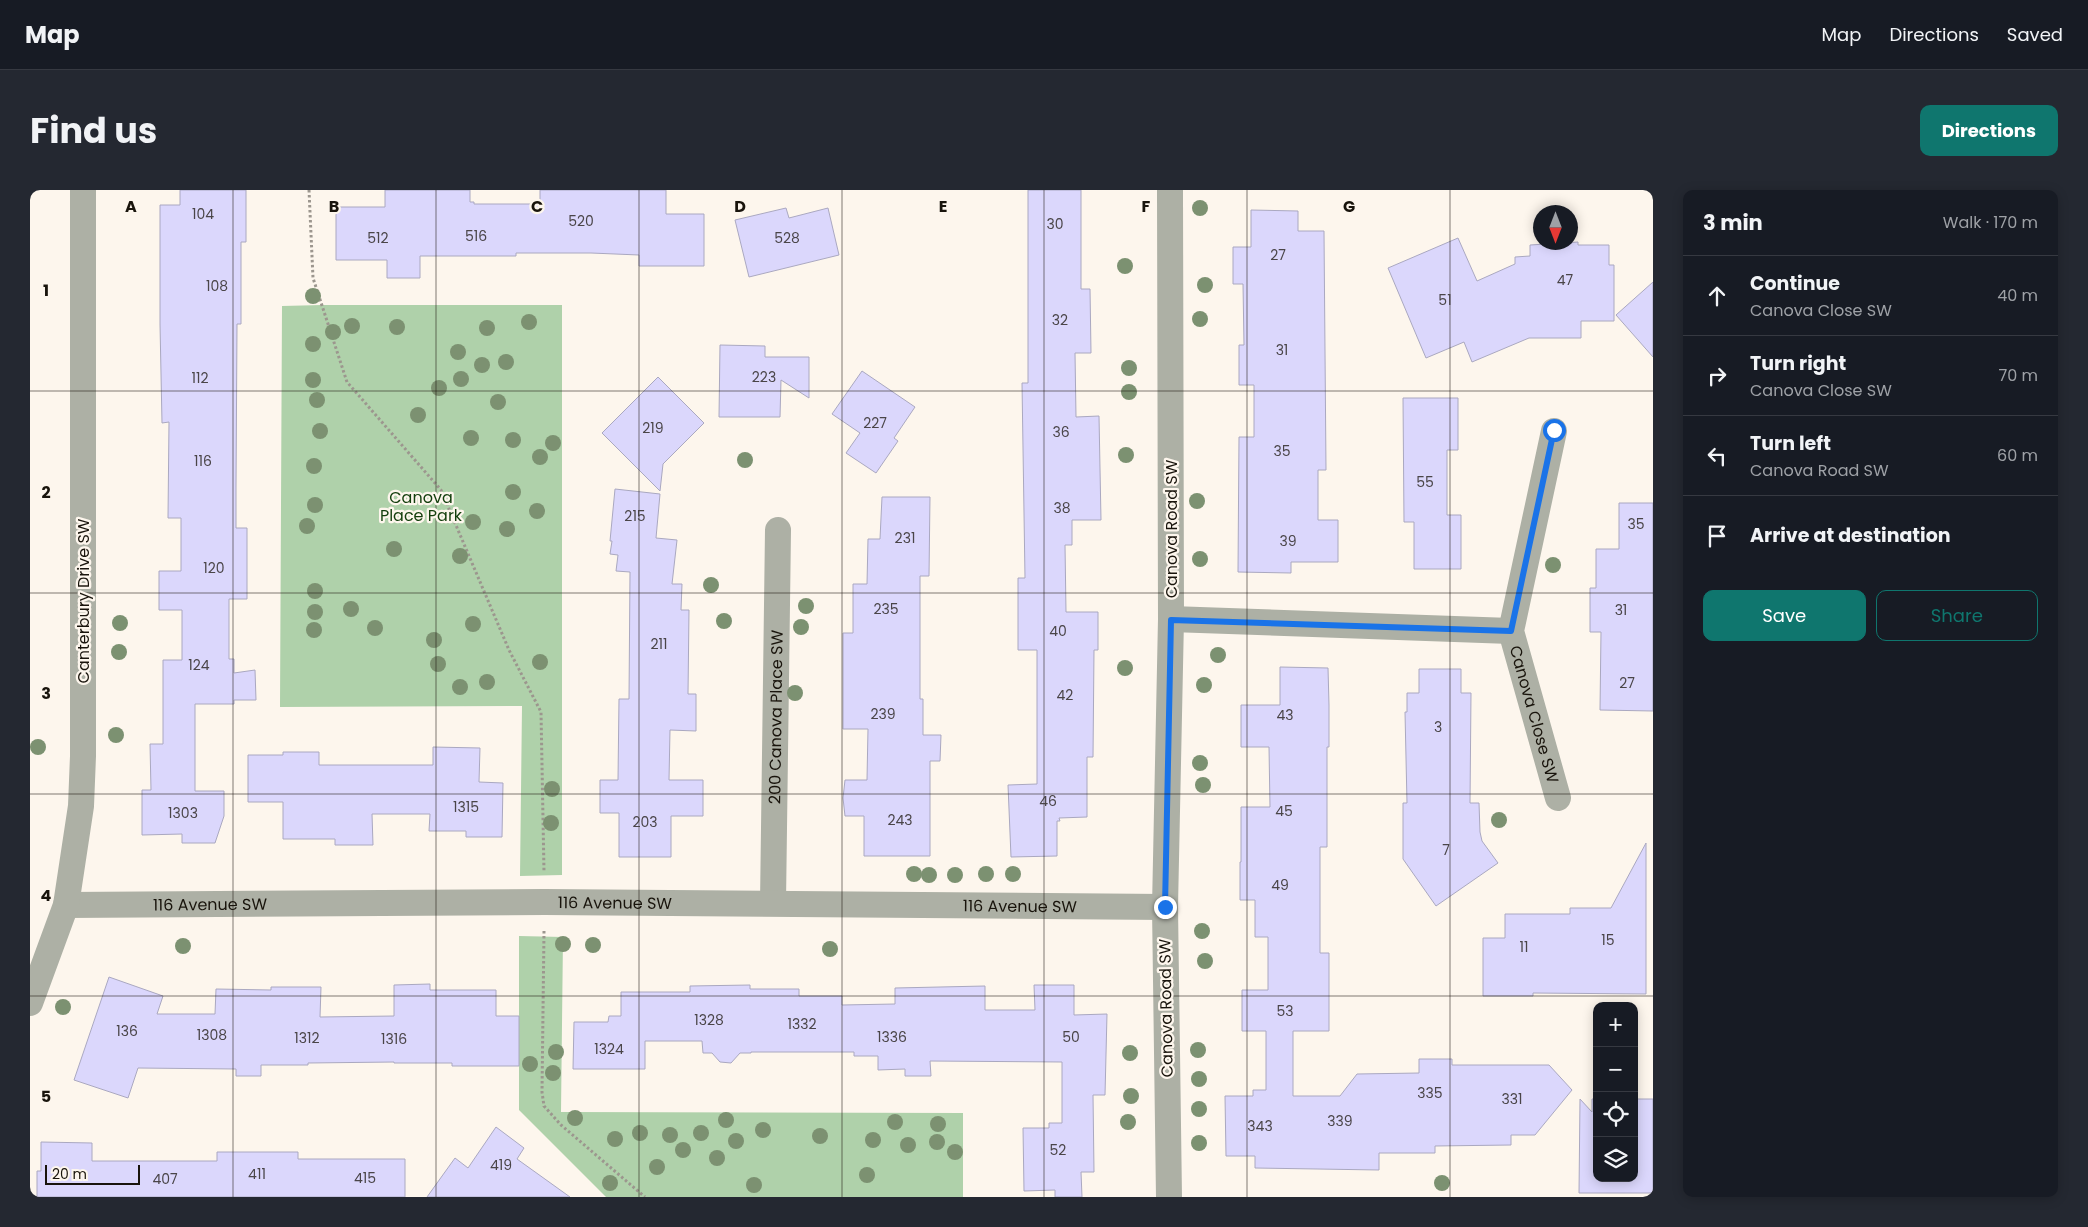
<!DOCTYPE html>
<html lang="en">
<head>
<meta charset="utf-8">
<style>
  body { margin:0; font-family:Poppins,sans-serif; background:#242831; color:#f1f3f6 }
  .controls { position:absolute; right:15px; bottom:15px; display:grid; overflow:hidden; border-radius:10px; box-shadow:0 2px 12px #0003 }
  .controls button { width:45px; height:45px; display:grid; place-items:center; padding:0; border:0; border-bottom:1px solid #363941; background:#171b24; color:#f1f3f6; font:25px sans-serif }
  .compass { position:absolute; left:1503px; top:15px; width:45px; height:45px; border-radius:50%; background:#171b24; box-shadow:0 2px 12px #0003; rotate:180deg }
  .scale { position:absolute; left:15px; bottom:12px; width:95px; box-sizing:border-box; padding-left:5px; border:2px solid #19140c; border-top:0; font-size:14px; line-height:18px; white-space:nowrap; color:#19140c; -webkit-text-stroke:4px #fdf6ed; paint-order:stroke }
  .stop { position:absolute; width:15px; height:15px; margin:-11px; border:4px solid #1a73e8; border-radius:50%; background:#fff }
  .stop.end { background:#1a73e8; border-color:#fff; box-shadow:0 1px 5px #0008 }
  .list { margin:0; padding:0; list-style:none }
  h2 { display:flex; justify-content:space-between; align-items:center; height:65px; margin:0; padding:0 20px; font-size:21px }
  h2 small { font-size:16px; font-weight:400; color:#9ea1a6 }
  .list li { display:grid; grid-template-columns:32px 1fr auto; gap:15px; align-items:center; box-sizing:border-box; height:80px; padding:0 20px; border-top:1px solid #363941 }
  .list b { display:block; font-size:19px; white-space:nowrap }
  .list p { margin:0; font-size:16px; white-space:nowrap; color:#9ea1a6 }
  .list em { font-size:16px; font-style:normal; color:#9ea1a6 }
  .actions { display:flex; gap:10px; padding:15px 20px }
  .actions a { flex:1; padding:11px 0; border:1px solid #0f766e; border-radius:10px; text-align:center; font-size:18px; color:#0f766e }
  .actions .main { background:#0f766e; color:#fff }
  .icon { flex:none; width:28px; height:28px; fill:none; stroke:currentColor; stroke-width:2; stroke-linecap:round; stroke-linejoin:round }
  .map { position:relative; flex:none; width:1623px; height:1007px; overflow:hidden; border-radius:10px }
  header { display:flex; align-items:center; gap:30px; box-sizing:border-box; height:70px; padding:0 25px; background:#171b24; border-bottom:1px solid #363941 }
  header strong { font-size:24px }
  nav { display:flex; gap:28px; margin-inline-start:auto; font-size:18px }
  .intro { display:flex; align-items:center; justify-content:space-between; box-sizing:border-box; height:120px; padding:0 30px }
  h1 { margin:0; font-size:35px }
  .button { padding:12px 22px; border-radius:10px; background:#0f766e; color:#fff; font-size:18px; font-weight:700 }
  main { display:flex; gap:30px; padding:0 30px }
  aside { flex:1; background:#171b24; border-radius:10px; box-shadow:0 2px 12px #0003 }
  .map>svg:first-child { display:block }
</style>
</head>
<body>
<header>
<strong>Map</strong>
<nav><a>Map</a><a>Directions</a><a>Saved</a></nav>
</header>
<div class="intro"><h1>Find us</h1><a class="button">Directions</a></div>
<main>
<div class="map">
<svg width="1623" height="1007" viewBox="0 0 1623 1007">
  <rect width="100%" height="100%" fill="#fdf6ed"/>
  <!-- green -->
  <path fill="#afd1aa" d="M292 115H532V685L490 686 492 516 250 517 252 116Z
    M489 746 533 747 531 922 933 923V1007H576L489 920Z"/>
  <!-- building -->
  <path fill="#dbd7fc" stroke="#aaa8c0" d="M150 0H216V52H211V134H207L206 297V338H217V409H199V469H204V483L225 480 226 510H204V514H165V601H194V626L185 653H152V644L112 645V600H121L120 554H133V470H152V420H129V381H151V328H138L139 232 132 233 130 134V15H150Z
    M355 0H440V12H444V14H510V0H636V24H674V76H609V65L561 63H486V66H390V88H357V70H306V17H355Z
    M998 0H1051V99H1060L1061 163H1045L1046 227 1069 226 1071 330H1042V355H1035L1036 422H1068V460H1064L1063 567H1057V627L1029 628 1030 631H1027V666L981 667 978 595 1007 594V460H988V388H995L992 193H998Z
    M756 18 759 28 798 18 809 65 719 87 705 30Z
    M1221 20 1268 21V41H1294L1296 280H1288V330H1308V372H1261V383L1208 382 1209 247H1224V195H1209V155H1214L1213 94H1203V57H1221Z
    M1428 48 1447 91 1485 74V67L1500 66V55L1548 52V55H1579V75H1584V131H1551V148H1499L1442 172 1434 152 1396 168 1358 78Z
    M1623 92V167L1586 125Z
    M690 155 735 156V167H779V208L751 190 750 227H689Z
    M832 181 885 217 864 248 868 251 846 283 816 263 830 243 802 224Z
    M628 187 674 233 633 274 630 301 572 243Z
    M1373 208H1428V260H1417V325H1431V379H1384V332H1374Z
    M585 299 630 304 626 348 647 350 642 394H652L651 420H659L658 504H666V541L640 540 639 590H673V626H641V667H589V623H570V590H588L589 509H599L600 382 586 381 588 365 580 364 582 351H580Z
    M852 307H900L899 386H890V509H893V545H911L910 571H900V666H834V626H815L813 608 815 590H837L838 539H813V443H823V394H837L838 349H850Z
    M1589 313H1623V521L1570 520 1571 442H1560V398H1566V359H1589Z
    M1250 477 1298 478 1299 515V557H1297V657H1290V763H1299V841H1263V906H1310L1327 884 1389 883V869H1422V875H1519L1542 900 1505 945H1481V955L1405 956V963H1349V980L1225 978V966H1196L1195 906H1223V900H1236V841H1212V800H1238V747H1225V710H1210V672H1211V617H1240L1239 557H1211V515H1250Z
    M1389 479H1431V503H1441L1440 613H1449L1450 642 1452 651 1468 673 1406 716 1373 669V613H1377L1375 522H1377V503H1389Z
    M403 557 450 558 449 592 473 593 472 647H436V641H399L400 624H342L343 655H305V649H253V612H218V565H253V562H289V575H403Z
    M1616 653V804L1503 803V806H1453V748H1475V724H1540V718H1581Z
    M79 787 133 806 127 824H185L186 799 241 800V797H291L290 827 364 826V795L400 794V800H466V826H489V876H422V873H364V872L278 873V875H231V886H206V879L108 878 98 908 44 890Z
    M720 795V799H769V806H812V815L865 814V798L955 796V820H1005L1004 795H1044V825L1077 824 1075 905H1063L1064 982H1051L1052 1007H1025V1000L994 1001 993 938H1019V933H1032V872L900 871 901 886H875V879L848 880V866H824V862H721V863H710L701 873 690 872 682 863H673L672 851H615V879H543L544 832H578L579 826H591V802H660V796Z
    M1550 909 1562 922V909H1567V988H1604V909H1623V1003H1549Z
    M466 937 494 958 487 969 540 1007H397L425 968 438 978Z
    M11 952 62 953V971H187V962H268V969H375V1007H7V981H11Z"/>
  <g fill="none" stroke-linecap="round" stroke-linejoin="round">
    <!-- path -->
    <path stroke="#9c968e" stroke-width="3" stroke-dasharray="2.5 2.5" stroke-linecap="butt" d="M279 0 283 88 317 192 411 300 479 460 511 522 514 682
      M514 741 512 902 514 916 531 935 615 1007"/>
    <!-- street -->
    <g stroke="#adb0a5" stroke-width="26">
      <path id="s1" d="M1524 241 1481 441 1528 608"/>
      <path d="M1141 429 1481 441"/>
      <path id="s2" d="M743 713 748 340"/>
      <path id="s3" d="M36 715 515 712 1135 717"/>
      <path d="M0 813 36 715 51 616 53 566V0"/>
      <path d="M1139 1007 1135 717 1141 429 1140 0"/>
    </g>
  </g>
  <!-- trees -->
  <g fill="#7c9171">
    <circle cx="1170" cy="18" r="8"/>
    <circle cx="1095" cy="76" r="8"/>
    <circle cx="1175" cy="95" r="8"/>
    <circle cx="283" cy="106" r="8"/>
    <circle cx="1170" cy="129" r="8"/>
    <circle cx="499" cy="132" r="8"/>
    <circle cx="322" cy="136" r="8"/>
    <circle cx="367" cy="137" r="8"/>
    <circle cx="457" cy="138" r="8"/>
    <circle cx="303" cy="142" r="8"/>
    <circle cx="283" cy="154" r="8"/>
    <circle cx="428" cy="162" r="8"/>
    <circle cx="476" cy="172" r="8"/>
    <circle cx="452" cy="175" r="8"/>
    <circle cx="1099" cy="178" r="8"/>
    <circle cx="431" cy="189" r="8"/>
    <circle cx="283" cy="190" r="8"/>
    <circle cx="409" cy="198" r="8"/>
    <circle cx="1099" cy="202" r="8"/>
    <circle cx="287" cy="210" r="8"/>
    <circle cx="468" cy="212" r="8"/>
    <circle cx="388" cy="225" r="8"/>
    <circle cx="290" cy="241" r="8"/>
    <circle cx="441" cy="248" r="8"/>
    <circle cx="483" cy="250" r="8"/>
    <circle cx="523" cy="253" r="8"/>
    <circle cx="1096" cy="265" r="8"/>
    <circle cx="510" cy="267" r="8"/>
    <circle cx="715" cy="270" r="8"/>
    <circle cx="284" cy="276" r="8"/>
    <circle cx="483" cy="302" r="8"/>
    <circle cx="1167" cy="311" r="8"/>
    <circle cx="285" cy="315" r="8"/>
    <circle cx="507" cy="321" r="8"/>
    <circle cx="443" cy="332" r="8"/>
    <circle cx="277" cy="336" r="8"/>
    <circle cx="477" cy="339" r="8"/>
    <circle cx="364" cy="359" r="8"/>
    <circle cx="430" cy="366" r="8"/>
    <circle cx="1170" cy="369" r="8"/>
    <circle cx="1523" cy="375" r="8"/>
    <circle cx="681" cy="395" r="8"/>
    <circle cx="285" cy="401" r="8"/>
    <circle cx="776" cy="416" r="8"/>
    <circle cx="321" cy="419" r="8"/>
    <circle cx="285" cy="422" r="8"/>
    <circle cx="694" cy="431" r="8"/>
    <circle cx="90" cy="433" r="8"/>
    <circle cx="443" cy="434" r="8"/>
    <circle cx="771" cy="437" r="8"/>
    <circle cx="345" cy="438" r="8"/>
    <circle cx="284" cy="440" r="8"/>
    <circle cx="404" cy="450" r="8"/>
    <circle cx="89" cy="462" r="8"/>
    <circle cx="1188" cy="465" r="8"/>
    <circle cx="510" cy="472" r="8"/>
    <circle cx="408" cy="474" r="8"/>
    <circle cx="1095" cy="478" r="8"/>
    <circle cx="457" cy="492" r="8"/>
    <circle cx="1174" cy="495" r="8"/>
    <circle cx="430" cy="497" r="8"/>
    <circle cx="765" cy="503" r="8"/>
    <circle cx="86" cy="545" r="8"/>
    <circle cx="8" cy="557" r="8"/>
    <circle cx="1170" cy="573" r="8"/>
    <circle cx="1173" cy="595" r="8"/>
    <circle cx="522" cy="599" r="8"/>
    <circle cx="1469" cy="630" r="8"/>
    <circle cx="521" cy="633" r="8"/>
    <circle cx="884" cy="684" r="8"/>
    <circle cx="956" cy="684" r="8"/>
    <circle cx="983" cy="684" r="8"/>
    <circle cx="899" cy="685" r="8"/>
    <circle cx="925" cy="685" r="8"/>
    <circle cx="1172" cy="741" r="8"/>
    <circle cx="533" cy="754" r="8"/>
    <circle cx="563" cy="755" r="8"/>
    <circle cx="153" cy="756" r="8"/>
    <circle cx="800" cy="759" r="8"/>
    <circle cx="1175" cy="771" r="8"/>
    <circle cx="33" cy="817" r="8"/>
    <circle cx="1168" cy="860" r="8"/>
    <circle cx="526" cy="862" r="8"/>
    <circle cx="1100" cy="863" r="8"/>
    <circle cx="500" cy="874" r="8"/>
    <circle cx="523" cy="883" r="8"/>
    <circle cx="1169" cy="889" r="8"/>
    <circle cx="1101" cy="906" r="8"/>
    <circle cx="1169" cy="919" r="8"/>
    <circle cx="545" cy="928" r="8"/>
    <circle cx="696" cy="930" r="8"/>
    <circle cx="865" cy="932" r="8"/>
    <circle cx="1098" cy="932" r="8"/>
    <circle cx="908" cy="934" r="8"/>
    <circle cx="733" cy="940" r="8"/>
    <circle cx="610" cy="943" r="8"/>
    <circle cx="671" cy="943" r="8"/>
    <circle cx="640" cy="945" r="8"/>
    <circle cx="790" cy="946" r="8"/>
    <circle cx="585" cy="949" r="8"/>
    <circle cx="843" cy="950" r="8"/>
    <circle cx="706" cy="951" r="8"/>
    <circle cx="907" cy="952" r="8"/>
    <circle cx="1169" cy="953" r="8"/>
    <circle cx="878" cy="955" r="8"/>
    <circle cx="653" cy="960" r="8"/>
    <circle cx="925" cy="962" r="8"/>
    <circle cx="687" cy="968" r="8"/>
    <circle cx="627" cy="977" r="8"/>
    <circle cx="837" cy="985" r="8"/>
    <circle cx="580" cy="993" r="8"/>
    <circle cx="1412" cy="993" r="8"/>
    <circle cx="724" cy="995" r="8"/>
  </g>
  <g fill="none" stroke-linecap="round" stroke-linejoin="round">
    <!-- route -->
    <path stroke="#1a73e8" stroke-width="6" d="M1135 717 1141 430 1481 441 1524 240"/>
  </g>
  <!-- grid -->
  <path fill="none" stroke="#19140c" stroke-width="1" stroke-opacity="0.55" d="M203 0V1007M406 0V1007M609 0V1007M812 0V1007M1014 0V1007M1217 0V1007M1420 0V1007M0 201H1623M0 403H1623M0 604H1623M0 806H1623"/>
  <g text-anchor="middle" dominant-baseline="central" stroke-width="4.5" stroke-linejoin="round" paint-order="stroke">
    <!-- number labels -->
    <g font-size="14" fill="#4a4548">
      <text x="173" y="24">104</text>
      <text x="551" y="31">520</text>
      <text x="1025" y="34">30</text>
      <text x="446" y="46">516</text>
      <text x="348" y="48">512</text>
      <text x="757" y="48">528</text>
      <text x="1248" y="65">27</text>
      <text x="1535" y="90">47</text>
      <text x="187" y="96">108</text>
      <text x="1415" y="110">51</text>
      <text x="1030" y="130">32</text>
      <text x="1252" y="160">31</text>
      <text x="734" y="187">223</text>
      <text x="170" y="188">112</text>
      <text x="845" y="233">227</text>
      <text x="623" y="238">219</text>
      <text x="1031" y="242">36</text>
      <text x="1252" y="261">35</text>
      <text x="173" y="271">116</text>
      <text x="1395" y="292">55</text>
      <text x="1032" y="318">38</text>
      <text x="605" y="326">215</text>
      <text x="1606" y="334">35</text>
      <text x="875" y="348">231</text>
      <text x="1258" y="351">39</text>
      <text x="184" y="378">120</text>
      <text x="856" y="419">235</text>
      <text x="1591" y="420">31</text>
      <text x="1028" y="441">40</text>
      <text x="629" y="454">211</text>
      <text x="169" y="475">124</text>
      <text x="1597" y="493">27</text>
      <text x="1035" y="505">42</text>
      <text x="853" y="524">239</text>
      <text x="1255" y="525">43</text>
      <text x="1408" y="537">3</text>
      <text x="1018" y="611">46</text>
      <text x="436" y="617">1315</text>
      <text x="1254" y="621">45</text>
      <text x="153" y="623">1303</text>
      <text x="870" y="630">243</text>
      <text x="615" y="632">203</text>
      <text x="1416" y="660">7</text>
      <text x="1250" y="695">49</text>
      <text x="1578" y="750">15</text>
      <text x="1494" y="757">11</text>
      <text x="1255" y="821">53</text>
      <text x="679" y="830">1328</text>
      <text x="772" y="834">1332</text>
      <text x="97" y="841">136</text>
      <text x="182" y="845">1308</text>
      <text x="862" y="847">1336</text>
      <text x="1041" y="847">50</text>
      <text x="277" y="848">1312</text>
      <text x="364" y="849">1316</text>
      <text x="579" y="859">1324</text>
      <text x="1400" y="903">335</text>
      <text x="1482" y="909">331</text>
      <text x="1310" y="931">339</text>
      <text x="1230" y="936">343</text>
      <text x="1028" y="960">52</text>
      <text x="471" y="975">419</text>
      <text x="227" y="984">411</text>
      <text x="335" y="988">415</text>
      <text x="135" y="989">407</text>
    </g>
    <!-- park labels -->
    <g font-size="16" fill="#123e0c" stroke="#fdf6ed">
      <text x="391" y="307">Canova<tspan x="391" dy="18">Place Park</tspan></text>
    </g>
    <!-- street labels -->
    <g font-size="16" fill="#19140c" stroke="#fdf6ed">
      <text transform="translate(1141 339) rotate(-90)">Canova Road SW</text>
      <text transform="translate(53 411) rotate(-90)">Canterbury Drive SW</text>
      <text stroke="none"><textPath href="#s1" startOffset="291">Canova Close SW</textPath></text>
      <text stroke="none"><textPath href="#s2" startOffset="186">200 Canova Place SW</textPath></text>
      <text stroke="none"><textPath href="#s3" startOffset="549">116 Avenue SW</textPath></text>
      <text stroke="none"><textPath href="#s3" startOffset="144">116 Avenue SW</textPath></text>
      <text stroke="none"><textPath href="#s3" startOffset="954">116 Avenue SW</textPath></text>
      <text transform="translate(1136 818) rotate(-91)">Canova Road SW</text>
    </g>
  </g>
  <g font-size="16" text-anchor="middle" font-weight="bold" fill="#19140c" stroke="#fdf6ed" stroke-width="4.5" stroke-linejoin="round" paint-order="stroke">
    <text x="101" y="22">A</text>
    <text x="304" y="22">B</text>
    <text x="507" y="22">C</text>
    <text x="710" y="22">D</text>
    <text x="913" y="22">E</text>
    <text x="1116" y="22">F</text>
    <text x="1319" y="22">G</text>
    <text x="16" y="106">1</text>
    <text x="16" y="308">2</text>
    <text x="16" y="509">3</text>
    <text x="16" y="711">4</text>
    <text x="16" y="912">5</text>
  </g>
</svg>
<div class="controls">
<button>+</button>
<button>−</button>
<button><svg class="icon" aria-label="locate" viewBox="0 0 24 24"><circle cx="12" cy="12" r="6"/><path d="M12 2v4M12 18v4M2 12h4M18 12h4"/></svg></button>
<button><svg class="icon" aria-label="layers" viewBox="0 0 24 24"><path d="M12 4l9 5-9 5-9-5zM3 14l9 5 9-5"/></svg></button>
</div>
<svg class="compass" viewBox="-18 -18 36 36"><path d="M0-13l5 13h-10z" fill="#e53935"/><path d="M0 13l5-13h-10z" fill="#9ea1a6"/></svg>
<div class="scale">20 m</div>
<div class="stop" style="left:1524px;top:240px"></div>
<div class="stop end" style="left:1135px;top:717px"></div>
</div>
<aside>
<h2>3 min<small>Walk · 170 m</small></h2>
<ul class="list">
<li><svg class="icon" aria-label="ahead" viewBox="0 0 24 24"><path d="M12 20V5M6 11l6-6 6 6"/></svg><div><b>Continue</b><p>Canova Close SW</p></div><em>40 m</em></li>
<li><svg class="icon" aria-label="right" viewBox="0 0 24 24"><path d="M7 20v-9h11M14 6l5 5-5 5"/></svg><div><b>Turn right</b><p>Canova Close SW</p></div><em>70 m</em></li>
<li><svg class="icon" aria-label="left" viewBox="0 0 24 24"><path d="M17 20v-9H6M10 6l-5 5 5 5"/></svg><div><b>Turn left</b><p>Canova Road SW</p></div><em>60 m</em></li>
<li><svg class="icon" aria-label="arrive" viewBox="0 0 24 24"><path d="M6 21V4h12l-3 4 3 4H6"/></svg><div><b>Arrive at destination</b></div></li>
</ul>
<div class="actions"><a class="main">Save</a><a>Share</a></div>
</aside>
</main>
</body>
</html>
